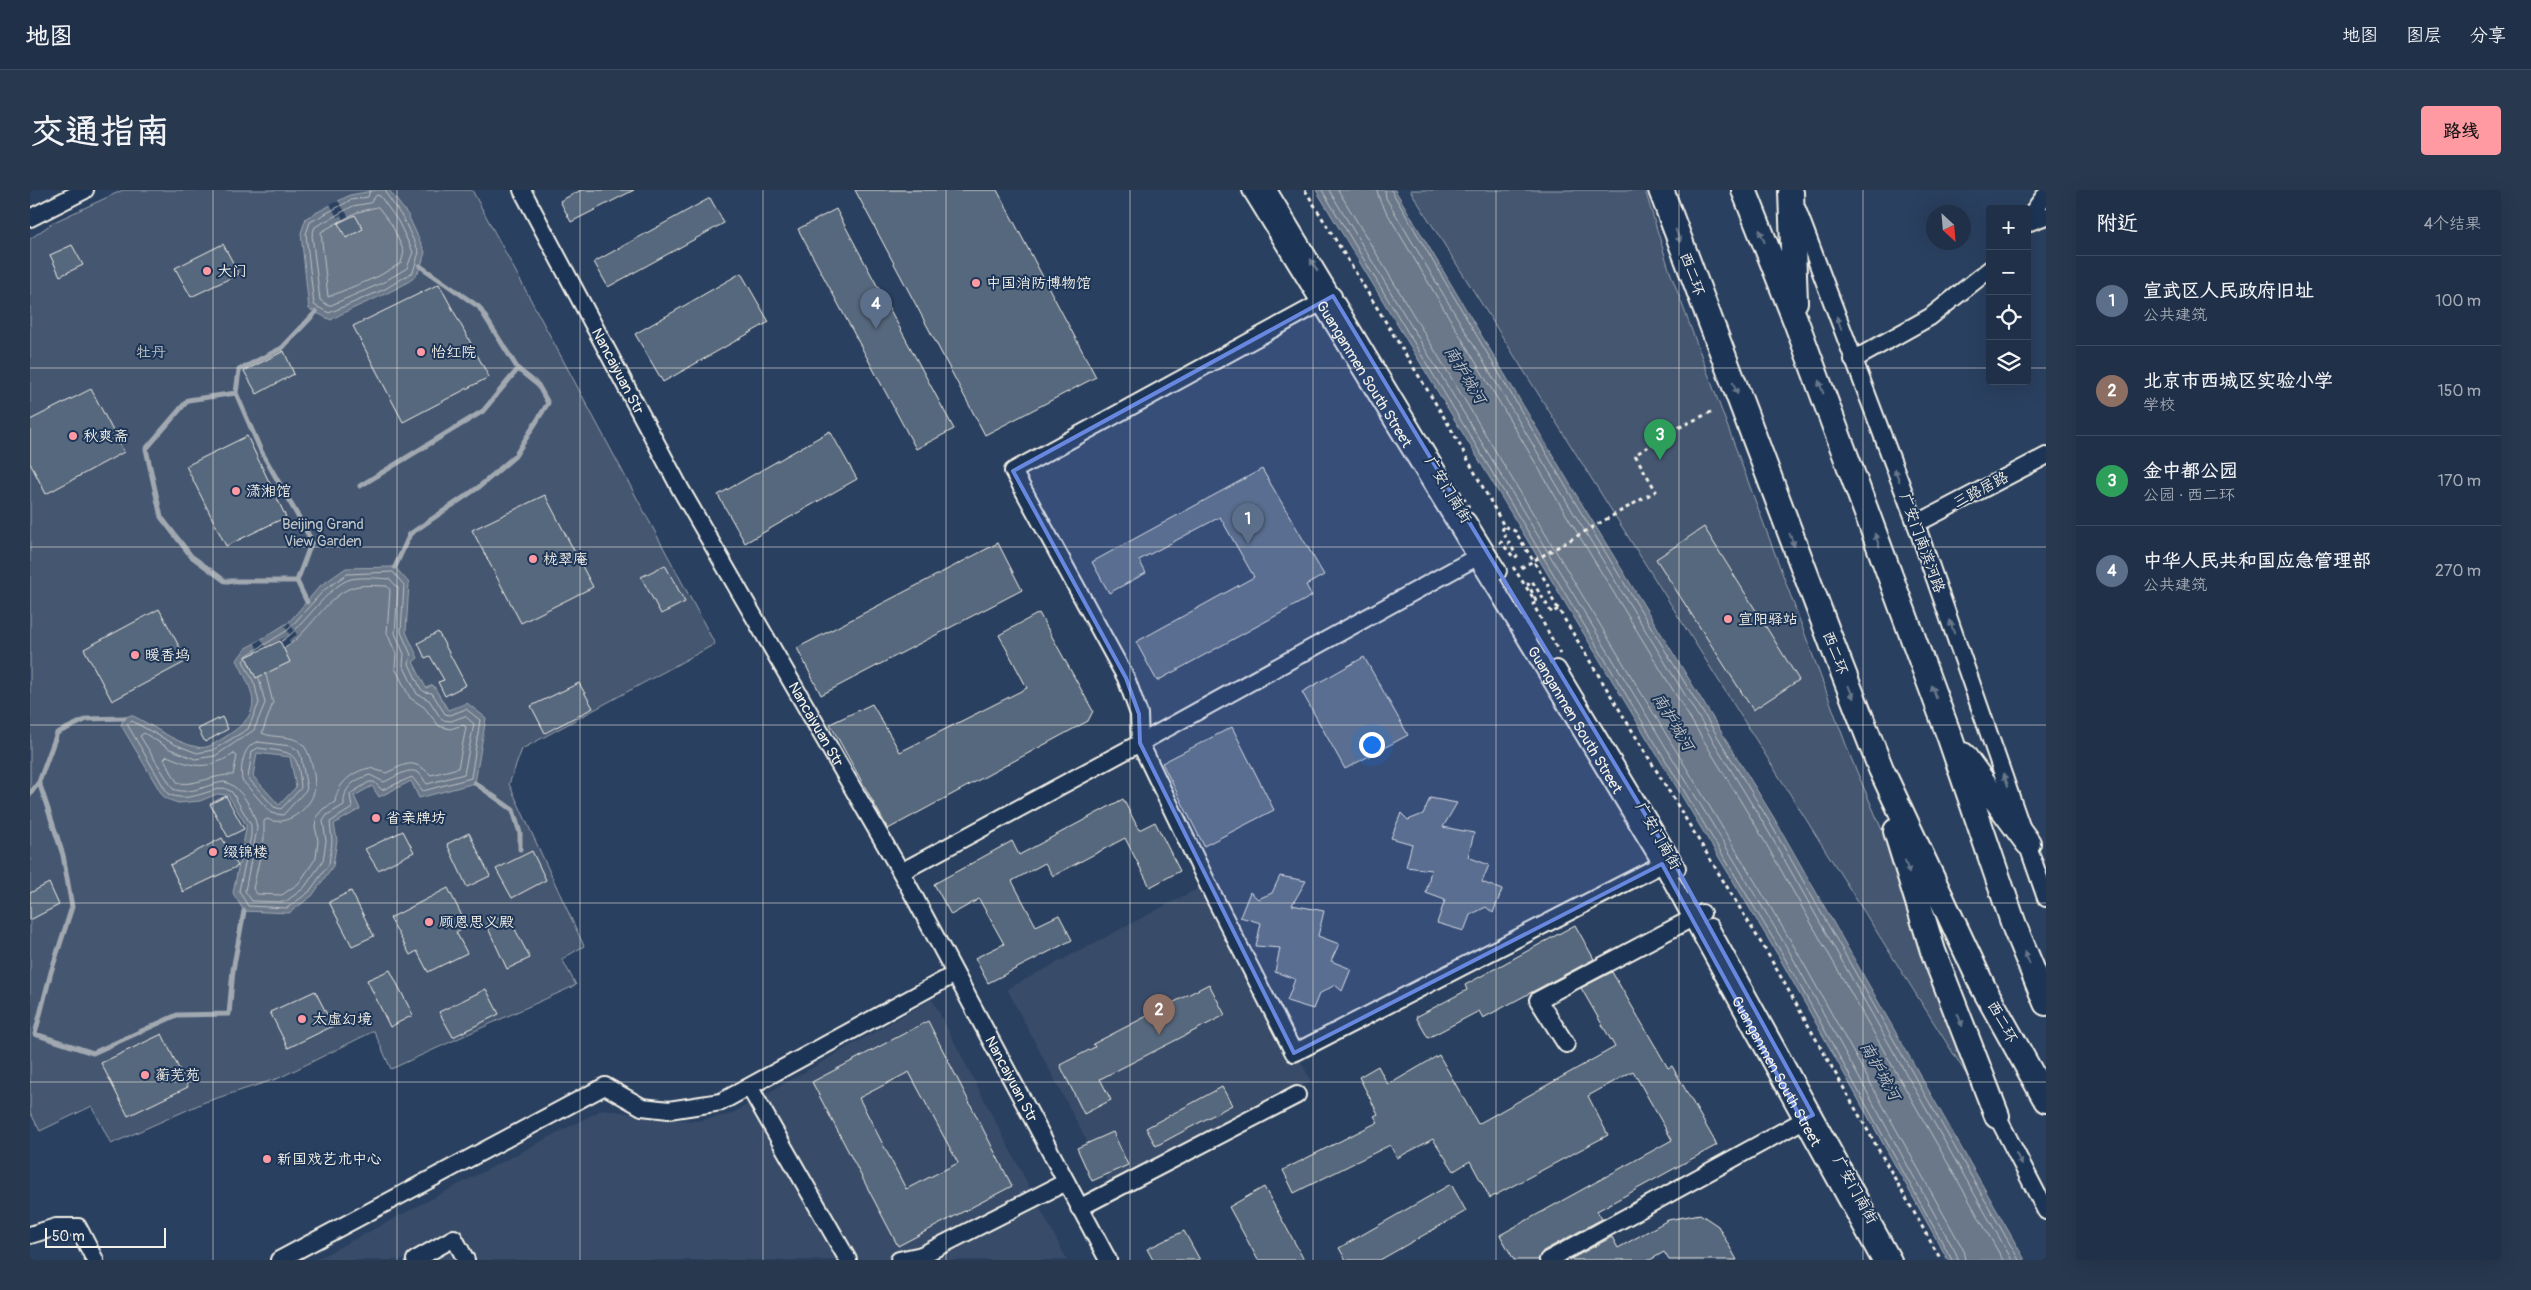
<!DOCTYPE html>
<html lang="zh">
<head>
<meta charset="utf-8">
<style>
  body { margin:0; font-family:Pangolin,"LXGW WenKai TC",sans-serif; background:#28384f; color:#f1f3f6 }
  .controls { position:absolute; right:15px; top:15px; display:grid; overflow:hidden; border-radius:5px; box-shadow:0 5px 20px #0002 }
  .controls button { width:45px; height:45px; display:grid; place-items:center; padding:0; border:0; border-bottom:1px solid #3d4b60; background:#203048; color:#f1f3f6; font:25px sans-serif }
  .compass { position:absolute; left:1896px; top:15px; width:45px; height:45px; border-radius:50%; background:#203048; box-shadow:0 5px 20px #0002; rotate:154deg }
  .scale { position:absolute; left:15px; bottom:12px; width:121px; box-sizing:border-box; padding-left:5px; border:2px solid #f4f1e8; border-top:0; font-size:14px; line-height:18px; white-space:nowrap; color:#f4f1e8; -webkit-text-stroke:4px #1d3557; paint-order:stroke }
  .you { position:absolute; left:1341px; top:554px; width:18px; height:18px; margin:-12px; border:4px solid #fff; border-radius:50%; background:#1a73e8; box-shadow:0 0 0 8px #1a73e833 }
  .badge { display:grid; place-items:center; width:32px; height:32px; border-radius:50%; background:#ff9aa2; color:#fff; font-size:16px; font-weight:700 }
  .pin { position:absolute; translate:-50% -41px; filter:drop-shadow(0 1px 2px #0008) }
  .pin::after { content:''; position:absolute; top:26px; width:18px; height:15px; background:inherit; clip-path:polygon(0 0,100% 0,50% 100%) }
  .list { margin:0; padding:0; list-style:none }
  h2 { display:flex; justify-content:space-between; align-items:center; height:65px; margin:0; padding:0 20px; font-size:21px }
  h2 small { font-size:16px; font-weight:400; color:#a2a9b4 }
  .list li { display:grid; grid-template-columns:32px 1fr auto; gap:15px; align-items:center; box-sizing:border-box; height:90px; padding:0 20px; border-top:1px solid #3d4b60 }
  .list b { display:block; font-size:19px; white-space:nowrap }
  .list p { margin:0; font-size:16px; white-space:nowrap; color:#a2a9b4 }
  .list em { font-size:16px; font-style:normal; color:#a2a9b4 }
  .icon { flex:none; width:28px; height:28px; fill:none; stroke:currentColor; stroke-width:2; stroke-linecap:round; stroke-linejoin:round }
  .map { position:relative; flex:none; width:2016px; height:1070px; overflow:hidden; border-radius:5px }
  header { display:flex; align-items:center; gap:30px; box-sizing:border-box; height:70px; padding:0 25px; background:#203048; border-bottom:1px solid #3d4b60 }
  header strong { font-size:24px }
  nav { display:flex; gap:28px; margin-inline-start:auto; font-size:18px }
  .intro { display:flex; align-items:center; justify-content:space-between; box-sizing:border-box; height:120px; padding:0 30px }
  h1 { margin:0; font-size:35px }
  .button { padding:12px 22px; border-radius:5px; background:#ff9aa2; color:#111; font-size:18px; font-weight:700 }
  main { display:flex; gap:30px; padding:0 30px }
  aside { flex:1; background:#203048; border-radius:5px; box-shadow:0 5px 20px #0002 }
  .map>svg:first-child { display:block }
</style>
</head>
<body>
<header>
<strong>地图</strong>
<nav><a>地图</a><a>图层</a><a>分享</a></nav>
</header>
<div class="intro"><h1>交通指南</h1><a class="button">路线</a></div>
<main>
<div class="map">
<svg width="2016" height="1070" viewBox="0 0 2016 1070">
  <rect width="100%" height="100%" fill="#2a4060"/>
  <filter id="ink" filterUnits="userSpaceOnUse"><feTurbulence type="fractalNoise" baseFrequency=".02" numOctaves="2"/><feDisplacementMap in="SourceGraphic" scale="10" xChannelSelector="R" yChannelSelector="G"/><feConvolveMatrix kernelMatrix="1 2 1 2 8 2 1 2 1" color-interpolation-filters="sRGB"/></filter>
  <g filter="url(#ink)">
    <!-- built -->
    <path fill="#374c69" d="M1176 694 1281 891 1081 997 977 799Z
      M902 809 1037 1070H285L573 919 633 929 667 931 701 924Z"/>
    <!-- green -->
    <path fill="#445771" stroke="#9ca4ac" d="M93 0H442L685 454 492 559 479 594 554 756 532 769 546 795 361 879 344 841 249 888 175 912 81 954 62 916 10 941 0 922V49L24 32Z
      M1380 0H1615L1639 79 1821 568 1852 640 1945 898Z"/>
    <!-- water -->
    <path fill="#6a788a" stroke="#a1a8b0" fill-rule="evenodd" d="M348 0H359L378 25 395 62C393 69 391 78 387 84 380 97 318 118 301 130L279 119 271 43 276 28 320 5Z
      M1286 0H1365L1550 311 1744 628 1995 1070H1918L1749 767Z
      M365 377 379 393 376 442 388 468 383 472 396 498 403 495 418 520 437 513 456 528 445 593 389 608 381 591 349 607 342 596 324 606 330 619 304 634 307 650 303 676 282 706 259 723 214 721 203 703 216 640V635L198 605 187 604 170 611 148 613 134 608 91 535 94 528 101 525C123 535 143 552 167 557 177 560 187 552 195 547 235 522 225 507 207 470L215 459 259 432 290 396 316 378ZM227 563 260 567 266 597 249 615 223 586Z"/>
    <!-- pier -->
    <path fill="#2a4060" d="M308 11 319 27 325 25 333 39 315 48 308 33 313 30 311 25 307 27 300 14Z
      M259 432 267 445 259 450 261 454 253 458 260 472 226 488 216 467 228 461 225 453 231 449 236 457 260 445 255 436Z"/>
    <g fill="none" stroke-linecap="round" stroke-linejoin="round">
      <!-- shore -->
      <path stroke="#bdc1c2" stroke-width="1" d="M340 0 338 7 321 10 280 32 276 44 284 115 299 123 355 99 383 82 389 62 373 28 357 5 356 0
        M1292 0 1753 765 1922 1070
        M1299 0 1759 761 1926 1063 1928 1070
        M1308 0 1765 758 1933 1059 1935 1070
        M1347 0 1350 11 1534 321 1727 638 1973 1070
        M1355 0 1356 8 1540 317 1734 634 1982 1070
        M1361 0 1546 314 1739 631 1989 1070
        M347 5 350 6 368 31 383 62 377 78 352 93 299 116 290 110 282 45 285 37 323 16 340 13Z
        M348 17 362 35 374 62 371 73 349 86 298 107 291 42 325 23Z
        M215 468 213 471 225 495 229 513 218 539 183 560 167 563 144 554 102 531 97 534 138 604C159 613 174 601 194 598L202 602 221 635V646L209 701 218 716 257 718 279 702 299 674 302 651 300 632 322 618 320 604 339 592H344L352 600 382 587 393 601 441 588 450 530 436 519 420 525 415 524 402 503 395 502 391 499 379 474 381 465 371 442 374 395 363 382 317 384 294 400 258 440 216 466
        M236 485 243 513 232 543C244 549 262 544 272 554 281 562 287 591 284 602 280 619 255 638 237 629L234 631V648L223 699 227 704 252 705 269 693 286 668 288 651 285 636 287 626 293 619 305 612C307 594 322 581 340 578L356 583C378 573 382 568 401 585L428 578 436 537 433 535 420 539 409 536 394 517 380 508 365 478 366 464 357 443 360 400 357 396C347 396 330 394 321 398 295 408 280 442 255 458
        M229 488 235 513 224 540 185 566 165 569 140 559 114 543 110 546 143 599C161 606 177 594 194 592 211 595 226 624 227 639L215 701 222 711 255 712 274 698 293 671 296 651 293 631 297 625 314 615C313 598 323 590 340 585L354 592C364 588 380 575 390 584 393 587 394 591 397 594L434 584 444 534 435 526 421 531 412 530 399 510 387 504 373 475 374 464 365 443 368 398 360 389C348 388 333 387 321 389 298 395 274 437 252 451
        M228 552 261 556 268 560 271 566 277 599 253 625 241 623 212 590C210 578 213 554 228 552Z
        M228 558C263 563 268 559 271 598L251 619 244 617 218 588 222 562Z
        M204 564 207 566 203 585C184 584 160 598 147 592L134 569 137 566C166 578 176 580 204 564Z"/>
      <!-- stream -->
      <path stroke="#a1a8b0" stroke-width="5" d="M206 203 158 210 116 259 131 327 161 366 195 391H267
        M330 296 453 221 488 179
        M365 377 380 344 449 297 485 266 518 213 508 195 488 179 449 117 390 76
        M277 412 267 391 282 351 231 261 206 203 209 180 252 158 286 122
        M94 528 57 529 27 543 9 592 33 665 42 717 21 782 5 844 63 863 147 825 199 824 203 780 214 721
        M445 593 483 620 490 643V659
        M0 604 9 592"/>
    </g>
    <!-- building -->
    <path fill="#56677d" stroke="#f4f1e8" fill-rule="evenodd" d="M551 0H604L541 32 530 11Z
      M825 0H967L1066 187 955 245Z
      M680 8 694 33 578 97 564 72Z
      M806 19 924 239 886 259 768 39Z
      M325 25 333 39 316 48 308 33Z
      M193 54 209 84 161 107 145 78Z
      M42 55 53 75 30 86 20 65Z
      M711 83 739 132 633 192 605 144Z
      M409 94 459 187 373 232 323 136Z
      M254 161 264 184 227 204 214 181Z
      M61 199 94 262 16 304 0 273V230Z
      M800 241 827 289 715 353 688 305Z
      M217 246 256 327 196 356 156 276Z
      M1232 279 1294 385 1276 395 1282 406 1127 491 1106 452 1224 387 1190 327 1109 370 1116 383 1079 403 1062 372Z
      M515 305 563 397 491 433 442 340Z
      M1674 337 1769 490 1723 520 1626 369Z
      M968 353 992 400 791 505 767 458Z
      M635 375 655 412 631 424 611 387Z
      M129 419 157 471 82 511 54 459Z
      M1009 423 1063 521 1058 531 858 639 800 534 842 514 870 562 997 498 969 445Z
      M408 442 436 495 415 506 408 492 414 490 400 466 395 468 388 453Z
      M250 451 260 472 226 488 216 467Z
      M1334 467 1378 545 1315 579 1272 502Z
      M549 493 563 518 515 543 501 516Z
      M192 527 198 539 175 552 168 539Z
      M1202 537 1244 620 1174 656 1132 573Z
      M196 606 214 639 198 647 180 614Z
      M1400 608 1427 613 1413 637 1444 643 1438 667 1459 675 1452 692 1472 700 1463 723 1456 717 1440 725 1434 741 1407 733 1415 710 1396 703 1401 680 1376 677 1382 654 1361 648 1371 623 1378 630 1393 624Z
      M1093 609 1109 640 1125 632 1150 681 1120 697 1095 648 1023 686 1015 673 982 691 1006 736 1029 725 1042 750 958 793 945 768 974 754 949 709 921 725 904 694 982 651 989 665Z
      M373 641 384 662 348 680 335 659Z
      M439 643 460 686 437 697 417 654Z
      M192 648 208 676 153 702 140 675Z
      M502 661 516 690 482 708 466 679Z
      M1250 686 1276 691 1262 715 1294 721 1288 746 1309 754 1301 771 1321 779 1312 801 1305 795 1289 804 1283 819 1257 811 1265 789 1245 782 1250 758 1226 756 1231 733 1210 727 1220 702 1228 709 1242 703Z
      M19 693 29 715 0 730V703Z
      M418 698 437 736 426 742 437 763 398 782 387 761 380 765 360 728Z
      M321 701 344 746 322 756 299 712Z
      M477 724 500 768 477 779 456 734Z
      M1545 735 1564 769 1453 828 1449 821 1398 848 1386 827 1437 800 1435 795Z
      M360 780 383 825 360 837 337 790Z
      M1582 782 1638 878 1642 876 1687 955 1567 1021 1572 1029 1513 1061 1508 1070H1484L1470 1045 1642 950 1603 881 1558 906 1578 945 1460 1008 1440 971 1424 981 1403 949 1367 968 1360 955 1264 1003 1253 980 1348 932 1344 926 1348 924 1329 887 1348 876 1358 895 1409 865 1448 934 1585 857 1551 798Z
      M1179 794 1195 825 1070 889 1081 910 1054 924 1030 875 1065 857 1063 854Z
      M456 799 469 824 423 847 409 822Z
      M285 801 303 836 258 858 240 822Z
      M898 831 982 996 868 1056 782 892ZM879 882 928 973 876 999 829 908Z
      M132 844 158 897 98 926 71 873Z
      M1192 897 1202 915 1126 956 1116 938Z
      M1083 942 1098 975 1062 991 1047 958Z
      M1421 994 1436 1021 1350 1070H1316L1309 1058Z
      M1234 997 1266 1055 1274 1070H1228L1199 1017Z
      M1670 1024 1688 1036 1707 1070H1639L1634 1062 1620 1070H1539L1582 1047 1588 1058 1638 1030Z
      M1154 1041 1170 1070H1123L1117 1059Z"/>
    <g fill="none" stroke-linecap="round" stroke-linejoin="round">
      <defs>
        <g id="minor">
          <path id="s1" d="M492 0 651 300 871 682 1078 1070"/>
          <path id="s2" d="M1221 0 1463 394 1632 674 1850 1070"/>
          <path d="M1238 0 1412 289"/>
          <path d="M1767 19 1886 334 2016 708"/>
          <path d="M0 28 55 0"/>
          <path d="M1997 30 2016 4"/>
          <path d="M1997 33 2016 26"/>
          <path d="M1303 106 983 281 1096 488 1109 524 1110 553 1185 709 1264 863 1642 669"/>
          <path d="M1823 170 1900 127 1960 79"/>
          <path d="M1437 331 1468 381"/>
          <path d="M1886 334 2016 266"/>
          <path d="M1527 479 1647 678"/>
          <path d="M871 682 1110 553 1454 363"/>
          <path d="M1680 737 1863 1070"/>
          <path d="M1536 854 1508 810 1672 723"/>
          <path d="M720 898 818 1070"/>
          <path d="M1967 926 2016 1021"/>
          <path d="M1049 1018 1267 905"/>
          <path d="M0 1045 26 1037H48L65 1070"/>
          <path d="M249 1070 575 896 612 917 639 920 691 912 925 784"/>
          <path d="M385 1070 424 1048 436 1070"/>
          <path d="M869 1070 892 1065"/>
          <path d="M890 1070 892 1065 1036 992"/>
          <path d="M1518 1070 1781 926"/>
        </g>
        <path id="highway" d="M1631 0 1804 459 1851 579 1953 797 2016 910
          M1714 0 1765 129 1920 548 1985 738 2016 813
          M1761 2 1765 112
          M1933 565 1998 653
          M1866 641 1903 761 1967 926"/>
      </defs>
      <!-- minor casing -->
      <use href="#minor" stroke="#f4f1e8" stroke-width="20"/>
      <!-- highway casing -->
      <use href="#highway" stroke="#f4f1e8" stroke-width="28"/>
      <!-- path -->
      <path stroke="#f4f1e8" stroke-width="3" stroke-dasharray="4 4" stroke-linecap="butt" d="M1275 0 1420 237 1474 336 1485 341 1518 395 1521 407 1739 766 1911 1070
        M1425 294 1439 317
        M1568 334 1626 301 1605 265 1646 239 1683 221
        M1469 353 1471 352 1484 368 1487 366 1472 341 1474 336
        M1483 377 1506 412
        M1528 419 1522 423 1502 391 1498 394 1507 412 1503 414 1530 464"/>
      <!-- minor -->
      <use href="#minor" stroke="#1d3557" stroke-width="16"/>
      <!-- highway -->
      <use href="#highway" stroke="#1d3557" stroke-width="24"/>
      <!-- path-bridge -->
      <path stroke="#f4f1e8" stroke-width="3" stroke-dasharray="4 4" stroke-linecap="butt" d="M1491 378 1568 334"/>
    </g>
    <!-- one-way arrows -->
    <defs><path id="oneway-solid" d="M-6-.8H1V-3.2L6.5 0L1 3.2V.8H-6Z" transform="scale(1.25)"/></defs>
    <g fill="#68778a">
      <use href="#oneway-solid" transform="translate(1648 46) rotate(70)"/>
      <use href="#oneway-solid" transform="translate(1732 46) rotate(-112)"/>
      <use href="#oneway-solid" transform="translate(1284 75) rotate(-121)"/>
      <use href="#oneway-solid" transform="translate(1809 133) rotate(-110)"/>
      <use href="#oneway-solid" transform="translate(1791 197) rotate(-110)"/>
      <use href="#oneway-solid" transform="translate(1705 198) rotate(69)"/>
      <use href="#oneway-solid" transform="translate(1867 285) rotate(-111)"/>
      <use href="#oneway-solid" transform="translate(1762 350) rotate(69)"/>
      <use href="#oneway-solid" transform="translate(1847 350) rotate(-110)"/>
      <use href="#oneway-solid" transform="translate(1922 437) rotate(-109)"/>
      <use href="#oneway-solid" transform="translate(1821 502) rotate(68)"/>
      <use href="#oneway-solid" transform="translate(1904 502) rotate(-110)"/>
      <use href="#oneway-solid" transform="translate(1976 590) rotate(-109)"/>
      <use href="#oneway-solid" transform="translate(1877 677) rotate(73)"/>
      <use href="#oneway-solid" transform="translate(1997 768) rotate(-113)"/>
      <use href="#oneway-solid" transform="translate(1930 830) rotate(69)"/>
      <use href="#oneway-solid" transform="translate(1989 969) rotate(63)"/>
    </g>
  </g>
  <!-- marked area -->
  <path fill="#6887de" fill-opacity="0.2" stroke="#6887de" stroke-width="4" stroke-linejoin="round" d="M1303 106 1642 669 1783 925 1772 930 1632 674 1264 863 1110 553 1109 524 1096 488 983 281Z"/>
  <!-- grid -->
  <path fill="none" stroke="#f4f1e8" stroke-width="1" stroke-opacity="0.55" d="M183 0V1070M367 0V1070M550 0V1070M733 0V1070M916 0V1070M1100 0V1070M1283 0V1070M1466 0V1070M1649 0V1070M1833 0V1070M0 178H1960M1997 178H2016M0 357H2016M0 535H2016M0 713H2016M0 892H2016"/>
  <!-- markers -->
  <g fill="#ff9aa2" stroke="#1d3557" stroke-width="2">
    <circle cx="177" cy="81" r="5"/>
    <circle cx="946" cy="93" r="5"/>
    <circle cx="391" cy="162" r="5"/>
    <circle cx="43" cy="246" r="5"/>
    <circle cx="206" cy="301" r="5"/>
    <circle cx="503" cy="369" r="5"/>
    <circle cx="1698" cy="429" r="5"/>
    <circle cx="105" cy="465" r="5"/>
    <circle cx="346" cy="628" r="5"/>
    <circle cx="183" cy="662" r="5"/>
    <circle cx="399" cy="732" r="5"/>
    <circle cx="272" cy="829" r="5"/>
    <circle cx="115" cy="885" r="5"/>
    <circle cx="237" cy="969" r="5"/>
  </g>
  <g text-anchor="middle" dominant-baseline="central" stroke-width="4" stroke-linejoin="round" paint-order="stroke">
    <!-- poi labels -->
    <g font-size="15" fill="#f4f1e8" stroke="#1d3557" text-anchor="start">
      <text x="187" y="81">大门</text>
      <text x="956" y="93">中国消防博物馆</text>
      <text x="401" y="162">怡红院</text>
      <text x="53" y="246">秋爽斋</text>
      <text x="216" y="301">潇湘馆</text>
      <text x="513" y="369">栊翠庵</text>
      <text x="1708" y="429">宣阳驿站</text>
      <text x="115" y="465">暖香坞</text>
      <text x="356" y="628">省亲牌坊</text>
      <text x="193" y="662">缀锦楼</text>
      <text x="409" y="732">顾恩思义殿</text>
      <text x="282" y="829">太虚幻境</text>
      <text x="125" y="885">蘅芜苑</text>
      <text x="247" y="969">新国戏艺术中心</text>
    </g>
    <!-- street labels -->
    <g font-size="15" fill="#f4f1e8" stroke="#1d3557">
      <text transform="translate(1662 84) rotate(70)">西二环</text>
      <text stroke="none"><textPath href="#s1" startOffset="205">Nancaiyuan Str</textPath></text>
      <text stroke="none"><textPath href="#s2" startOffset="216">Guanganmen South Street</textPath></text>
      <text transform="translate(1418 300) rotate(59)">广安门南街</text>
      <text transform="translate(1951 300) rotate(-28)">三路居路</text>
      <text transform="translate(1892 353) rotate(70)">广安门南滨河路</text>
      <text transform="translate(1805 463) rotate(69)">西二环</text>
      <text stroke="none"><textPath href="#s2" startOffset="621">Guanganmen South Street</textPath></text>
      <text stroke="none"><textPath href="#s1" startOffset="610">Nancaiyuan Str</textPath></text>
      <text transform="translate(1628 646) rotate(60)">广安门南街</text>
      <text transform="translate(1972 832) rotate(61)">西二环</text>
      <text stroke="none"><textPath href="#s2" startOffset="1026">Guanganmen South Street</textPath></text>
      <text stroke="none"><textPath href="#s1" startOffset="1015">Nancaiyuan Str</textPath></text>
      <text transform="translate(1825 1000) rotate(61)">广安门南街</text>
    </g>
    <!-- park labels -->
    <g font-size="15" fill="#bfc3c4" stroke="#1d3557">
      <text x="121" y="162">牡丹</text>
      <text x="293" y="334">Beijing Grand<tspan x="293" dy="17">View Garden</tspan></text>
    </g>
    <!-- water labels -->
    <g font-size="16" font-style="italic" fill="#bdc1c2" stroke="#1d3557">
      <text transform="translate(1435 185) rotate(59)">南护城河</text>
      <text transform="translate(1643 532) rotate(59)">南护城河</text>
      <text transform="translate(1850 881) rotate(61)">南护城河</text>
    </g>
  </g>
</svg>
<div class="controls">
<button>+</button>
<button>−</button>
<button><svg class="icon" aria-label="locate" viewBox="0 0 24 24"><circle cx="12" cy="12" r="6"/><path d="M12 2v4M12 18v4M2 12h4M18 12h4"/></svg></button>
<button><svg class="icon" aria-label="layers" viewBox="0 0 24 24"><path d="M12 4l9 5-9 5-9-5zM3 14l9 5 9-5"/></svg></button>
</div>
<svg class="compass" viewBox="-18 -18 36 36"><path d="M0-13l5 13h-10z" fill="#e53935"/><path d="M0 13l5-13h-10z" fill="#a2a9b4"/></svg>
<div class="scale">50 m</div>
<div class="you"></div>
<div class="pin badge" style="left:1218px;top:354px;background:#5c6f8a">1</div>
<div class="pin badge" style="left:1129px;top:845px;background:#8d6e63">2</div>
<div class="pin badge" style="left:1630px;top:270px;background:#2e9e5b">3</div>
<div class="pin badge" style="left:846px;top:139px;background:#5c6f8a">4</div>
</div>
<aside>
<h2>附近<small>4个结果</small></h2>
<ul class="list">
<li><span class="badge" style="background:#5c6f8a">1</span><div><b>宣武区人民政府旧址</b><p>公共建筑</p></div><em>100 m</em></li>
<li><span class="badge" style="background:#8d6e63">2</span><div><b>北京市西城区实验小学</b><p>学校</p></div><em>150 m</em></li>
<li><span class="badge" style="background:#2e9e5b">3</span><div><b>金中都公园</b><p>公园 · 西二环</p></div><em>170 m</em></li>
<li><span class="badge" style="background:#5c6f8a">4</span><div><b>中华人民共和国应急管理部</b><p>公共建筑</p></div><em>270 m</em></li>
</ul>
</aside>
</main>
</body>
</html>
